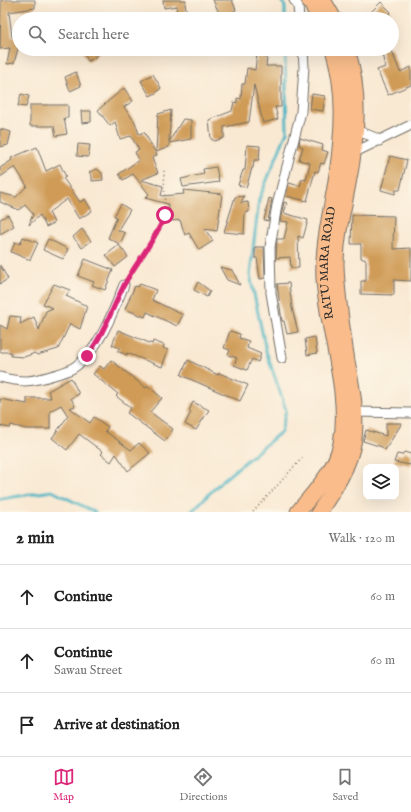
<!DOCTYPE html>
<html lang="en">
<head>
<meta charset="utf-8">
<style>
  body { margin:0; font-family:"IM FELL English",serif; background:#f6f6f6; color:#222 }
  .controls { position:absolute; right:12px; bottom:12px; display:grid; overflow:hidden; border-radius:8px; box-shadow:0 4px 16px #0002 }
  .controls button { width:36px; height:36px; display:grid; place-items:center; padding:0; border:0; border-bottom:1px solid #e0e0e0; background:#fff; color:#222; font:20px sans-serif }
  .stop { position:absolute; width:12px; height:12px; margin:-9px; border:3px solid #db2777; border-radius:50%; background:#fff }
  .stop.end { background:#db2777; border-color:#fff; box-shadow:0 1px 4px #0008 }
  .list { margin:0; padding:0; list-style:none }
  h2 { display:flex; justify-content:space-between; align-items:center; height:52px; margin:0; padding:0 16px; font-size:17px }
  h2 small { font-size:13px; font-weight:400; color:#767676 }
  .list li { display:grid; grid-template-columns:26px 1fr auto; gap:12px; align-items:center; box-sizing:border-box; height:64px; padding:0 16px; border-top:1px solid #e0e0e0 }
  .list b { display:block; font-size:15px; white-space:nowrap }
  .list p { margin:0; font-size:13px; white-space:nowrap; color:#767676 }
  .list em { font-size:13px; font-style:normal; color:#767676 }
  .icon { flex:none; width:22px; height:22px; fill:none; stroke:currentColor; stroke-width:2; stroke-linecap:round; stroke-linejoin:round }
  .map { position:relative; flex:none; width:411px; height:512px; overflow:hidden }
  .search { position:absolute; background:#fff; box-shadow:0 4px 16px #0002; left:12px; right:12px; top:12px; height:44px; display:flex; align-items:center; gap:10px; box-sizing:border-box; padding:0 14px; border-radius:22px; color:#767676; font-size:15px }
  .sheet { height:244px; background:#fff }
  nav { display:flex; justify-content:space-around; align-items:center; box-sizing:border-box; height:56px; border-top:1px solid #e0e0e0; background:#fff; font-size:11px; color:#767676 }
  nav a { display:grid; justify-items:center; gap:2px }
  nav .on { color:#db2777 }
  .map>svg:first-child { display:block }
</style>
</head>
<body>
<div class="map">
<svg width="411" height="512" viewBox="0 0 411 512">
  <rect width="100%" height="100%" fill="#fcf5e5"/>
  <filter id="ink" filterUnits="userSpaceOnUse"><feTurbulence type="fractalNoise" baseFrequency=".025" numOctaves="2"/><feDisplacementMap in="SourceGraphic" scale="8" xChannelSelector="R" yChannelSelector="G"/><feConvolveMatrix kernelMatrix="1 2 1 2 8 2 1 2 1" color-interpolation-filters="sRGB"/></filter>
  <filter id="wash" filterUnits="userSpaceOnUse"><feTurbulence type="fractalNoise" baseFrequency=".012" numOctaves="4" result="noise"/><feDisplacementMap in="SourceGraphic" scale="16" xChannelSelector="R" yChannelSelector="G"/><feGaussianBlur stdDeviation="0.9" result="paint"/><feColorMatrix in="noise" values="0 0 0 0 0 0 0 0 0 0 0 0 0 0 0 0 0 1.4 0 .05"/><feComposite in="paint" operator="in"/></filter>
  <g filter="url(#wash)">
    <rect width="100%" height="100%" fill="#f9e9d3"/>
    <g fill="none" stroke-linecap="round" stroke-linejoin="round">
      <!-- stream -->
      <path stroke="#49b5c5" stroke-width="3" d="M282 0 285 7V19
        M0 499 52 491 95 512
        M191 512 222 481 281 432 286 410 266 351 250 275 259 199 287 132 285 49"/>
    </g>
    <g id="blocks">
      <!-- building -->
      <path fill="#cf9b57" d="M1 0H35V8L9 12 12 37 19 36V45L14 63 7 64 10 48 0 49Z
        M163 0H186L185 4 188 19H175L177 6 164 8Z
        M213 0H232L236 10 221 17Z
        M381 2 391 12 384 19H364Z
        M81 49H101L94 58 88 61Z
        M381 49H391L400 72 411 67V85L388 95 377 70 385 67Z
        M268 50 266 66H281V107H275L278 119 263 123 254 85 249 122 224 127V138L215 141 211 139 209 120 232 111 234 102 237 103V98L241 99 242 84H245L247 68 255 70 257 54 261 51Z
        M76 72 81 86 70 91 65 77Z
        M153 74 161 88 156 93 150 96 141 81Z
        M124 88 133 101 124 107 135 122 139 134 144 132 157 155 152 158 158 173 141 180 163 186 161 196 184 194 183 190 222 194 217 231 205 229 213 241 199 250 189 233 185 235 180 220 172 221 168 204 145 198 149 194 133 174 123 180 119 174 139 160 135 152 139 150 131 136 120 139 115 122 110 126 98 110Z
        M21 94 29 96 26 107 18 106Z
        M312 94 325 96 323 111 310 109Z
        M30 105H68V118H64L67 134 56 136 54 126H30Z
        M171 110 169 142 183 119 191 120V139L169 143V147L156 152 158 114Z
        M81 111H91V122L82 123Z
        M0 129 11 132 8 145 0 147Z
        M300 138 323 145 322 150 328 152 324 164 321 163 318 172 315 171 307 201 286 196 289 183 300 186 302 179 306 180 310 163 299 160 303 147 299 145Z
        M78 144 90 145 88 157 77 156Z
        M247 145 260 146 259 160H254L253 168H252L246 188 238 185 243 170H245Z
        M37 147 46 171 60 164 66 177 63 178 80 202 85 199 92 211 79 219 67 199 49 212 54 223 46 227 40 215 29 225 33 214 25 205 19 210 0 202V193L16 197 27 186 15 167 0 177V168L12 160 11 158Z
        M390 156 407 160 400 190H396L395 194 381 190Z
        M216 167 219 182 183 187 181 179 204 174 203 169Z
        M97 169 102 173 103 180 92 181V176L89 172Z
        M244 196 241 203 248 202 249 212 245 213 244 234 224 232 235 197Z
        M269 198 272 199 268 221 264 220Z
        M284 202 287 203 284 213 308 220 303 238 298 236 299 268H291L290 257 276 258 277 239H284L288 222 280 221Z
        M121 204 130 210 118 230 125 233 120 244 108 238 117 217 114 216Z
        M8 215 14 226 0 234V219Z
        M352 215 394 216 393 247 394 249 411 248V281L394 280V295L361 294V281H366V260L361 258V244H351Z
        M82 229 91 241 82 248 73 237Z
        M23 237 38 243 30 260 11 252 15 242 20 244Z
        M48 239 68 249 63 259 43 250Z
        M119 245 128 257 115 267 106 255Z
        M255 247H264L265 278 260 279 257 258H255Z
        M85 259 113 270 105 290 92 285 94 282 78 276Z
        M0 265 8 279 0 284Z
        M220 267 232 270 240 285 227 280Z
        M198 282 210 291 207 297 194 290Z
        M289 283 292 308 298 332 287 334 284 321H282L277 284Z
        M54 284 70 290 66 296 87 306 80 329 70 324 58 349 37 355 35 353 24 357 11 356V352H0V325L7 329 10 316 21 317 20 324 34 317 39 330 46 311 53 308 43 304Z
        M140 284 156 290 152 300 183 315 177 326 147 312 145 317 125 309 135 286 138 287Z
        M118 330 152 344 153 341 164 345 163 348 168 350 162 367 127 353V355L117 351 120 348 112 345Z
        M230 331 240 334 239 338 249 341 247 348 261 354 258 362 252 359 247 370 234 365 237 358 228 355 230 350 224 348Z
        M315 337 317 353 307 355 305 339Z
        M111 360 146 388 148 386 162 398 150 412 173 429 165 441 127 413 131 408 116 396 118 394 93 374 100 366 104 369Z
        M188 360 218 375 219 373 248 385 240 401 181 375Z
        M71 378 79 394 71 398 75 406 70 408 90 423 94 417 108 427 105 431 131 450 139 443 150 453 128 471 116 454 111 462 101 454 103 452 79 434 67 450 52 438 68 416 61 405 50 411V429H26L11 425 10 428 0 426V399L27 404V398H51L48 391Z
        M193 402 209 410 196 430 185 424 191 412 189 411Z
        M386 423H402L385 450 382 447 363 441 366 430 386 436Z
        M404 452 411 454V465L394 462 397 454 402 455Z"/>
    </g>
  </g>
  <g filter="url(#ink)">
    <use href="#blocks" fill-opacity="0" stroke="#736e66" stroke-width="1"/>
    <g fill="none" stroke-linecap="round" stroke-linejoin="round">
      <defs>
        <path id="minor" d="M294 0 298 6 299 19
          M356 130 376 138 379 141
          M353 153 411 125
          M282 358 271 293 270 247 277 205 301 112 304 67 303 49
          M0 377C22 383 32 382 54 375 61 373 70 371 76 366 99 350 114 310 124 285
          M355 412 411 413"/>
        <g id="trunk">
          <path d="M309 0 320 19"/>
          <path d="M323 0 334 19"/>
          <path id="s1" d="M298 512C314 492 336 470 341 443 351 393 327 331 324 279 322 243 332 210 337 174 343 131 346 92 333 49"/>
          <path d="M319 512C334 490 350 466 354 439 357 412 352 387 347 361 342 329 337 297 336 265 336 237 343 211 348 184 357 139 361 93 347 49"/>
        </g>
      </defs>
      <!-- minor casing -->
      <use href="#minor" stroke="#736e66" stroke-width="11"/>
      <!-- trunk casing -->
      <use href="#trunk" stroke="#736e66" stroke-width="17"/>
      <!-- path -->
      <path stroke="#736e66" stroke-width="1.5" stroke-dasharray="1 3" stroke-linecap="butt" d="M129 278 159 231 165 215 164 170
        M253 512 304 456"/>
      <!-- minor -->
      <use href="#minor" stroke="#fff" stroke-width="9"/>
      <!-- trunk -->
      <use href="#trunk" stroke="#f9bc8a" stroke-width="15"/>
    </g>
  </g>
  <g fill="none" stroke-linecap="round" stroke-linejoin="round" filter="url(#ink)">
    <!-- route -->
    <path stroke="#db2777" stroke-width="5" d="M87 356C104 334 112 309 124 285 137 261 155 241 165 215"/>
  </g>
  <g text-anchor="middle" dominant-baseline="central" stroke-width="3.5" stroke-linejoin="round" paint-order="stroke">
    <!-- street labels -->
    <g font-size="12" fill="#2b2b2b" stroke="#fcf5e5">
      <text stroke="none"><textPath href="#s1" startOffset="264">RATU MARA ROAD</textPath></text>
    </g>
  </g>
</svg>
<div class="controls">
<button><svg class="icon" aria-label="layers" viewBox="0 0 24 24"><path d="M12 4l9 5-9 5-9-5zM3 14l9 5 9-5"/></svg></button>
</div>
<div class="stop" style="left:165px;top:215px"></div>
<div class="stop end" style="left:87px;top:356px"></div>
<div class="search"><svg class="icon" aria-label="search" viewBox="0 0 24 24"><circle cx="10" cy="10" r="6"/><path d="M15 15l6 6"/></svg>Search here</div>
</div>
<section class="sheet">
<h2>2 min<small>Walk · 120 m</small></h2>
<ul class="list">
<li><svg class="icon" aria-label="ahead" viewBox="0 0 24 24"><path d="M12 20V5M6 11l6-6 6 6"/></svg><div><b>Continue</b></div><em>60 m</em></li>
<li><svg class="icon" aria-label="ahead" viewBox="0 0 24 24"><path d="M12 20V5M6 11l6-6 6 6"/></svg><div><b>Continue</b><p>Sawau Street</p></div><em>60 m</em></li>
<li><svg class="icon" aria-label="arrive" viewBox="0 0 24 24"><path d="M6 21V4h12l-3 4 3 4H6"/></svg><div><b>Arrive at destination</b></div></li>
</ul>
</section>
<nav>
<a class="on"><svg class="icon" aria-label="map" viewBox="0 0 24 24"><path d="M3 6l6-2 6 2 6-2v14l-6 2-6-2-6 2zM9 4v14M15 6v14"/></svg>Map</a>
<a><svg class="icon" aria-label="directions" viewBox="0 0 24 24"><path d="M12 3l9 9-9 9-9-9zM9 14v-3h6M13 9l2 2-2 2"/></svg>Directions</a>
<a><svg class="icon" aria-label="saved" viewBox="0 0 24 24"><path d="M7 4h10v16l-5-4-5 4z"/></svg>Saved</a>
</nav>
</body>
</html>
